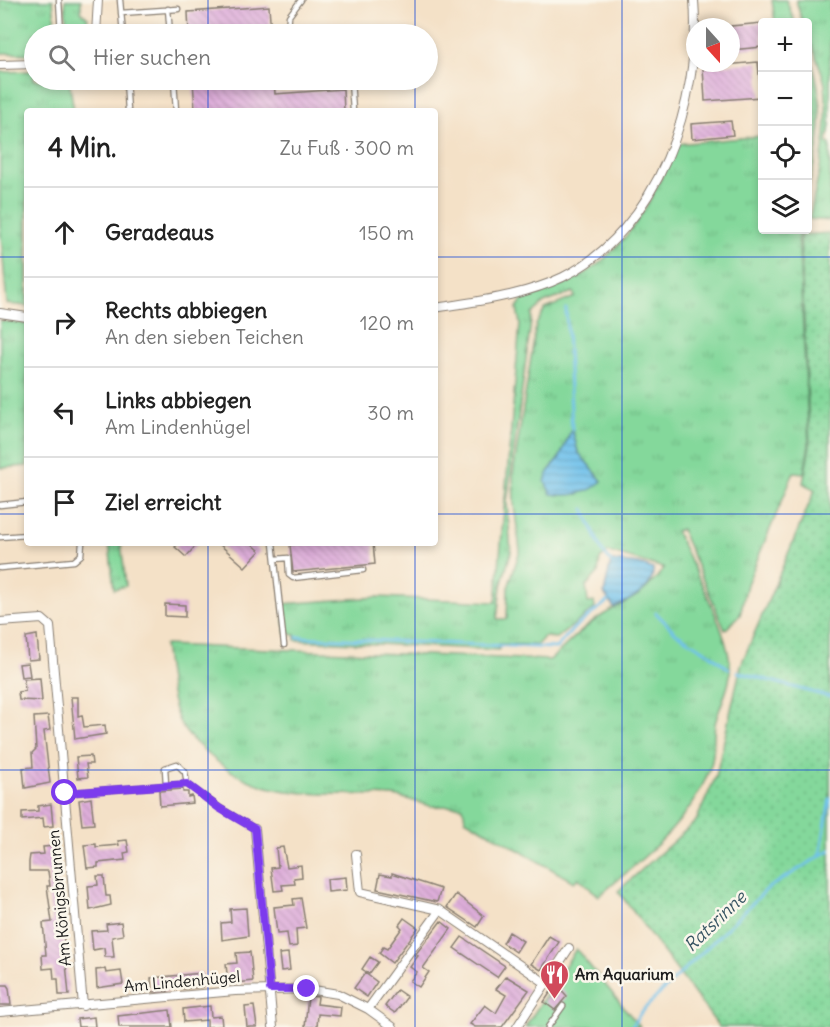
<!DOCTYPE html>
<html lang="de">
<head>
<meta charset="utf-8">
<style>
  body { margin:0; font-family:Delius,sans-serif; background:#f2f2f2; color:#222 }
  .controls { position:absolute; right:18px; top:18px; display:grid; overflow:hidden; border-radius:6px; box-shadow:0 3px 9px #0003 }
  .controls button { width:54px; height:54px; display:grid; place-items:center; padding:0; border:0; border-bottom:2px solid #e0e0e0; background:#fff; color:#222; font:30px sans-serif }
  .compass { position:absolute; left:686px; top:18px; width:54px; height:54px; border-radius:50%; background:#fff; box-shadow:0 3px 9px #0003; rotate:159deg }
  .stop { position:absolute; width:18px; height:18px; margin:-14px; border:4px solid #7c3aed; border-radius:50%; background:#fff }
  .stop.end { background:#7c3aed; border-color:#fff; box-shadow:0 2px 6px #0008 }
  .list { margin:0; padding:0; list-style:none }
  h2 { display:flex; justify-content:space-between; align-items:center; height:78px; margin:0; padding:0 24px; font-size:26px }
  h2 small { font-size:20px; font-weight:400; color:#767676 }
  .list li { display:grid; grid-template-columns:39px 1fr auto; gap:18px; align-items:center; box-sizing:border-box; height:90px; padding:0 24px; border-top:2px solid #e0e0e0 }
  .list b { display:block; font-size:22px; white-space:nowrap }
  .list p { margin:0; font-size:20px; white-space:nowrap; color:#767676 }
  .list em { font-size:20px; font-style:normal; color:#767676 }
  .icon { flex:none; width:33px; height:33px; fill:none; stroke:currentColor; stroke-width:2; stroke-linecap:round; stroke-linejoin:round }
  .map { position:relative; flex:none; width:830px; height:1027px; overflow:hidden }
  .search { position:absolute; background:#fff; box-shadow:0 3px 9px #0003; left:24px; top:24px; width:414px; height:66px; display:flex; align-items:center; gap:15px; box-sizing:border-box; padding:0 21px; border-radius:33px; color:#767676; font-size:22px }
  .panel { position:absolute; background:#fff; box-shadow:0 3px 9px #0003; left:24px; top:108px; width:414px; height:438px; border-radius:6px }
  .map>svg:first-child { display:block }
</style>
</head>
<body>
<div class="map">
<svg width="830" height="1027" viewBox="0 0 830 1027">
  <defs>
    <pattern id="grass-tufts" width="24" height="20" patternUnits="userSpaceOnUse" patternTransform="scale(1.5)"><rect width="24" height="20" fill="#84d89b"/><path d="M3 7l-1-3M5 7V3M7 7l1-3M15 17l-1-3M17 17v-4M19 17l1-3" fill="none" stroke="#71b985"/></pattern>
    <pattern id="garden-dots" width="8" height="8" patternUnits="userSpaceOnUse" patternTransform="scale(1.5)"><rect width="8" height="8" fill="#84d89b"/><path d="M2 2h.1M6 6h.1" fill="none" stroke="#71b985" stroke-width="1.8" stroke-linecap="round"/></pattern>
    <pattern id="water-rules" width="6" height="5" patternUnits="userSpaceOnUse" patternTransform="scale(1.5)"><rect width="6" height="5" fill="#6fc1eb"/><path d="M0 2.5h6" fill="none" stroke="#60a5c9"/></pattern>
    <pattern id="building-back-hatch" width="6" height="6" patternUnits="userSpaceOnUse" patternTransform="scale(1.5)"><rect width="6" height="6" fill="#deaeda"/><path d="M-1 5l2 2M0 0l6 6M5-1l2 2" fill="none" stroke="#be95ba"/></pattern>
  </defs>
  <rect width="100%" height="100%" fill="#fbf7ec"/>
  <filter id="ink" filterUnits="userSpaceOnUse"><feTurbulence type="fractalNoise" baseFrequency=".0167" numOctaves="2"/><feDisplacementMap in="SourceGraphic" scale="12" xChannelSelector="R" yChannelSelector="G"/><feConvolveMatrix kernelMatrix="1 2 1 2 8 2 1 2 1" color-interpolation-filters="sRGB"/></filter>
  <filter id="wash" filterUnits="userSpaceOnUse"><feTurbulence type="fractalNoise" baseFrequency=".008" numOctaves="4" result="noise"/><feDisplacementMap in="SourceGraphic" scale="24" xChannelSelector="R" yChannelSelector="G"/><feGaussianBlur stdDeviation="1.35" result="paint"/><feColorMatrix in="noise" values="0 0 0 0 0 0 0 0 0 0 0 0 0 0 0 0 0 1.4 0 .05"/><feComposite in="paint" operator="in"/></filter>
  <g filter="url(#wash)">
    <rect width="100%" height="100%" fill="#f4e1c7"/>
    <!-- grass -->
    <path fill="url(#grass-tufts)" stroke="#507a5c" stroke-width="1.5" fill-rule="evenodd" d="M0 0H53L56 34H34V54L0 53Z
      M65 0H81V12L88 18 83 34H67Z
      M772 0H786L795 22H775Z
      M796 0H830V124L827 143 830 144V221L809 219C819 175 830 130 825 85 821 63 808 46 808 22H802Z
      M808 53C828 102 821 139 808 188Z
      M34 71V80H69L74 111H27V306L7 304 0 225V72Z
      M762 136V230H798L809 445 804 473 794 472 747 584 740 615 725 630 681 529 676 531C693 569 724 622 730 662 733 684 720 703 715 724 713 737 715 752 711 765 692 822 642 859 599 896L578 878 574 882 465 819 463 807C452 805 441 807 431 806 418 803 405 797 391 796 321 790 264 806 206 752 196 743 184 733 179 721 169 697 168 670 164 645L550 660C568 644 583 627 603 615 633 597 642 598 664 568L609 552 600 559 598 573 586 586 588 603 594 602 595 608 557 638 544 637 537 645 499 644V650L295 640V635L286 633 282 604 378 597 496 602 520 324 517 308 522 300C546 291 573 284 593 268 635 237 657 190 677 144ZM573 292 575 297 545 309 536 325 513 474 514 505 520 550 508 588 507 619H497L501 586 511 552 507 502 532 314 544 303ZM572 429 578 452 602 481 578 494H551L548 472 560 457Z
      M0 321 27 324V466L0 468Z
      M109 543H121L126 586 114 589Z"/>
    <!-- park -->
    <path fill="#84d89b" stroke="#507a5c" stroke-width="1.5" d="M576 949 640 1027H525Z"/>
    <!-- garden -->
    <path fill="url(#garden-dots)" stroke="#507a5c" stroke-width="1.5" d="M830 233V1027H719L618 891 696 821 716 776 741 665 815 490 803 483 810 446 800 235Z"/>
    <!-- water -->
    <path fill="url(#water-rules)" stroke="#466e84" stroke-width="1.5" d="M572 428 578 452 602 481C589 494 569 497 551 494L545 482 548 472 560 457Z
      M611 561 639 564 653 569C654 591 630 599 614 608L604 593Z"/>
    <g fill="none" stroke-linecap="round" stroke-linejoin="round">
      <!-- stream -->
      <path stroke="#6fc1eb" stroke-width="3" d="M566 309 572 430
        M584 509 602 551 612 563
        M656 613 676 633 710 654 729 669
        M297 637 556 648 574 628 608 601
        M738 672 830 697
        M820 856 830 799
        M632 1027 641 1012 768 888 830 850"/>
    </g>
    <g id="blocks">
      <!-- building -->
      <path fill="url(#building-back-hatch)" d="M269 6 271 34H189L188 12Z
        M762 23V47L731 50V26Z
        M758 62 761 97 705 101 703 67Z
        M193 80H274L275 94 343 89 344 111H195Z
        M731 121 733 135 692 139 691 124Z
        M179 543H198L186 557 175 547Z
        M218 543H251L260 551 245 567Z
        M315 543H373L375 564 293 572 290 545Z
        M165 604 185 605V617L165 616Z
        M37 635 39 659 28 660 26 637Z
        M28 663 30 676 21 677 19 664Z
        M40 678 42 701 19 700 18 692 25 691 24 679Z
        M71 697H78V716L82 715 84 727 105 725 106 734 75 739Z
        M48 716 50 730 44 731 50 783 25 788 23 768 33 767 32 753 36 749 34 717Z
        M91 756 92 764H86L88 777 78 778 76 757Z
        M183 789V792H188V797L192 796 193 803 160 806 159 791Z
        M91 798 94 824 82 825 79 800Z
        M51 804 53 826 44 827 43 818 22 820V812L38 811V806Z
        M127 840 129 852 124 853 125 860 98 863V867L87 868 84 845 96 844V847L119 845 118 841Z
        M55 846 69 995H59L58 979H54L53 968 43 969 42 955H46L43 923 52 922 47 886H50L48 871H29V862L30 855 44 854 43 847Z
        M283 847 287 867 301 865 302 877 294 878 295 884 282 885 283 890 274 891 271 868 278 867 276 848Z
        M392 873 441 889 437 902 377 889 380 874 392 876Z
        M97 876H104L106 896H110L111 905 90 910 88 886 98 885Z
        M346 877 347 890 328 892 327 879Z
        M456 894 484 916 477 927 447 907Z
        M301 898 306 928 296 929 297 946 289 947 287 933 277 934 274 907 294 905 293 899Z
        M246 908 248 936 222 940 221 923 231 922 230 909Z
        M404 918 418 928 392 963 379 953 383 947 387 949 402 928 399 925Z
        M441 921 451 929 423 968 429 972 419 987 410 981 417 972 410 967 418 956 415 955Z
        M121 922 123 935 112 937 114 957H105L104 948 93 950 91 931 107 930 106 924Z
        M509 932 523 941 516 952 503 943Z
        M549 936 559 942 541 970 531 964Z
        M462 937 505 966 497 977 454 948Z
        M250 952 253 981 228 984 226 964 237 963 236 953Z
        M288 953 290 970 281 971 279 954Z
        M370 957 378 962 369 974 362 969Z
        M105 969 106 973 121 971 123 984 97 988 96 970Z
        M202 973 203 987 182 989V983L168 984V991L152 992 151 978Z
        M365 973 377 982 367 997 354 988Z
        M506 976 529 990 502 1027H475L470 1024 485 1005 496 1013 506 995 496 989Z
        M556 984 567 996 555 1010 544 1002Z
        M0 985H7L9 988 11 1005H0Z
        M397 990 407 997 395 1013 385 1006Z
        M308 996 318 997 317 1004 341 1007 340 1016 318 1014 317 1027H305Z
        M210 1006 211 1017 221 1016 222 1026 207 1027V1020L184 1022 183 1009Z
        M254 1006 257 1027H247L245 1007Z
        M170 1010 172 1027H119L118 1016Z
        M94 1017 95 1027H78L77 1019Z"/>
    </g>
  </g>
  <g filter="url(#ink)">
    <use href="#blocks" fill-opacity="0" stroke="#887e72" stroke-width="1.5"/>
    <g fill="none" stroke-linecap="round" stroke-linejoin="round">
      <defs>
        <path id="lane" d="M59 0 61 34
          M120 0 123 34
          M168 9 170 34
          M121 13 178 9
          M288 34 289 16 301 0
          M126 80 128 111
          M174 80 176 111
          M351 80 353 111
          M0 505 27 502
          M0 537 27 535
          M273 543 284 645
          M275 559 288 558 289 575 293 578 363 570
          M0 568 74 561 81 555 82 543
          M166 785 165 768 177 764 185 772 187 784 220 808 255 829
          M65 793 187 784
          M548 1027 563 1006"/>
        <path id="street" d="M96 34 98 0
          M0 65 34 64
          M435 308C477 301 524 296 563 277 658 230 702 101 694 0
          M0 313 27 317
          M0 622 42 619 50 626 83 1006
          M255 829 273 1027
          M356 854 360 892 440 910 547 984
          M368 1009 440 910
          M0 1012 235 991 307 989 338 994 368 1009 393 1027
          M517 1027 569 948"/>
      </defs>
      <!-- lane casing -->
      <use href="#lane" stroke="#887e72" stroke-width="7"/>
      <!-- street casing -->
      <use href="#street" stroke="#887e72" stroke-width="10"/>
      <!-- lane -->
      <use href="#lane" stroke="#fff" stroke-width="4.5"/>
      <!-- street -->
      <use href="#street" stroke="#fff" stroke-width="8"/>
    </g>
  </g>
  <g fill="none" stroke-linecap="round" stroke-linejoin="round" filter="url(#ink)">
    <!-- route -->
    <path stroke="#7c3aed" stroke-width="8" d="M65 793 187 784 219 808 255 829 270 989H307"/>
  </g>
  <!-- grid -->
  <path fill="none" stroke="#1d4ed8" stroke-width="1.5" stroke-opacity="0.55" d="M208 0V34M415 0V34M622 0V1027M208 80V111M415 80V111M0 257H27M435 257H830M0 514H27M435 514H830M208 543V1027M415 543V1027M0 770H830"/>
  <!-- icons -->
  <defs>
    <symbol id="restaurant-pin" viewBox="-11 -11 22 30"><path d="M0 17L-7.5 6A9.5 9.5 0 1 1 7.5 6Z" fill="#d1495b" stroke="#fbf7ec"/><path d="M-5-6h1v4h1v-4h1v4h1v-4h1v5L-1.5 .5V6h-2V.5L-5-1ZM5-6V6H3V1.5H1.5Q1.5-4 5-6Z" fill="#fff"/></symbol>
  </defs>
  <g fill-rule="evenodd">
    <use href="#restaurant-pin" x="538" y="958" width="33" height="45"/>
  </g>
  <g text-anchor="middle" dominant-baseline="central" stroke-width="5" stroke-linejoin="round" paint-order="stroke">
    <!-- street labels -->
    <g font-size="16" fill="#1c1c1c" stroke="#fbf7ec">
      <text transform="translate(59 898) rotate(-95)">Am Königsbrunnen</text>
      <text transform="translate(182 981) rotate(-5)">Am Lindenhügel</text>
    </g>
    <!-- poi labels -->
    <g font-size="16" font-weight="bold" fill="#1c1c1c" stroke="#fbf7ec" text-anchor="start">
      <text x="575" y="974">Am Aquarium</text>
    </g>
    <!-- water labels -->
    <g font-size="18" font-style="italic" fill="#395664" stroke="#fbf7ec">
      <text transform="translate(715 921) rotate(-44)">Ratsrinne</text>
    </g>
  </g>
</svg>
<div class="controls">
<button>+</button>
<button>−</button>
<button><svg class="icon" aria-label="locate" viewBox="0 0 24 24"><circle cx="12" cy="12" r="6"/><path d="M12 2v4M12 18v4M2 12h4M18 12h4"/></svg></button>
<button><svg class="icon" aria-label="layers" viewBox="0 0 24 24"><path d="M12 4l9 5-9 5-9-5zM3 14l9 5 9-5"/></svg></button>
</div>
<svg class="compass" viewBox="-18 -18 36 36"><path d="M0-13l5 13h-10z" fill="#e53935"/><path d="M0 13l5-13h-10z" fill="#767676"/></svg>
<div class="stop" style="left:65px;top:793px"></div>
<div class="stop end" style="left:307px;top:989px"></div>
<div class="search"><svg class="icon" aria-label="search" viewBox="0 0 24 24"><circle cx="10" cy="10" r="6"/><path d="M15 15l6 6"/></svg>Hier suchen</div>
<section class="panel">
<h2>4 Min.<small>Zu Fuß · 300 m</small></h2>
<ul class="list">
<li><svg class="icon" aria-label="ahead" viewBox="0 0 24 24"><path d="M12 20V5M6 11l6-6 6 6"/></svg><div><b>Geradeaus</b></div><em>150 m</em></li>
<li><svg class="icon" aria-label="right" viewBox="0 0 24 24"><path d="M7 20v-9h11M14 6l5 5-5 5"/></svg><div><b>Rechts abbiegen</b><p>An den sieben Teichen</p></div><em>120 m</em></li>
<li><svg class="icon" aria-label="left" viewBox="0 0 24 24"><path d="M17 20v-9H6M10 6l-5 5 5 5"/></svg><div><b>Links abbiegen</b><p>Am Lindenhügel</p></div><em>30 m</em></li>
<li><svg class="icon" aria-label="arrive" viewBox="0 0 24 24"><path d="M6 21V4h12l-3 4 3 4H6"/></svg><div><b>Ziel erreicht</b></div></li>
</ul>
</section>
</div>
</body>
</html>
